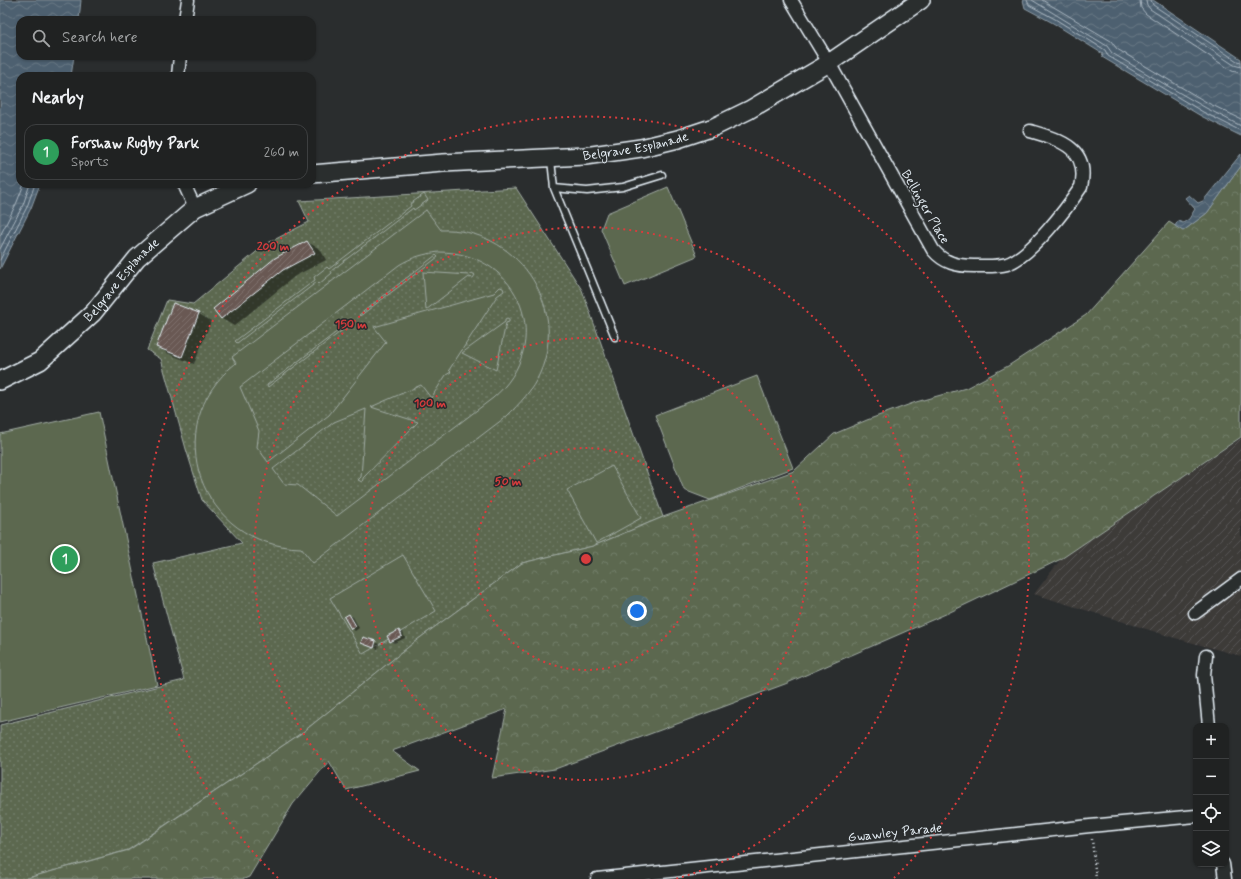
<!DOCTYPE html>
<html lang="en">
<head>
<meta charset="utf-8">
<style>
  body { margin:0; font-family:Mynerve,sans-serif; background:#2d2f2f; color:#f1f3f6 }
  .controls { position:absolute; right:12px; bottom:12px; display:grid; overflow:hidden; border-radius:8px; box-shadow:0 1px 3px #0004 }
  .controls button { width:36px; height:36px; display:grid; place-items:center; padding:0; border:0; border-bottom:1px solid #3d3f40; background:#202222; color:#f1f3f6; font:20px sans-serif }
  .you { position:absolute; left:637px; top:611px; width:14px; height:14px; margin:-10px; border:3px solid #fff; border-radius:50%; background:#1a73e8; box-shadow:0 0 0 6px #1a73e833 }
  .badge { display:grid; place-items:center; width:26px; height:26px; border-radius:50%; background:#ffd166; color:#fff; font-size:13px; font-weight:700 }
  .pin { position:absolute; translate:-50% -50%; border:2px solid #fff; box-shadow:0 1px 4px #0006 }
  .list { margin:0; padding:0; list-style:none }
  h2 { display:flex; justify-content:space-between; align-items:center; height:52px; margin:0; padding:0 16px; font-size:17px }
  h2 small { font-size:13px; font-weight:400; color:#a2a4a5 }
  .list li { display:grid; grid-template-columns:26px 1fr auto; gap:12px; align-items:center; box-sizing:border-box; height:56px; margin:0 8px 8px; padding:0 8px; border:1px solid #3d3f40; border-radius:12px }
  .list b { display:block; font-size:15px; white-space:nowrap }
  .list p { margin:0; font-size:13px; white-space:nowrap; color:#a2a4a5 }
  .list em { font-size:13px; font-style:normal; color:#a2a4a5 }
  .icon { flex:none; width:22px; height:22px; fill:none; stroke:currentColor; stroke-width:2; stroke-linecap:round; stroke-linejoin:round }
  .map { position:relative; flex:none; width:1241px; height:879px; overflow:hidden }
  .search { position:absolute; background:#202222; box-shadow:0 1px 3px #0004; left:16px; top:16px; width:300px; height:44px; display:flex; align-items:center; gap:10px; box-sizing:border-box; padding:0 14px; border-radius:12px; color:#a2a4a5; font-size:15px }
  .panel { position:absolute; background:#202222; box-shadow:0 1px 3px #0004; left:16px; top:72px; width:300px; height:116px; border-radius:12px }
  .map>svg:first-child { display:block }
</style>
</head>
<body>
<div class="map">
<svg width="1241" height="879" viewBox="0 0 1241 879">
  <defs>
    <pattern id="industrial-furrows" width="10" height="10" patternUnits="userSpaceOnUse"><rect width="10" height="10" fill="#3d3a39"/><path d="M-1 1l2-2M0 10L10 0M9 11l2-2" fill="none" stroke="#595756"/></pattern>
    <pattern id="green-dots" width="8" height="8" patternUnits="userSpaceOnUse"><rect width="8" height="8" fill="#5b6850"/><path d="M2 2h.1M6 6h.1" fill="none" stroke="#737e6a" stroke-width="1.8" stroke-linecap="round"/></pattern>
    <pattern id="forest-crowns" width="20" height="18" patternUnits="userSpaceOnUse"><rect width="20" height="18" fill="#5b6850"/><path d="M2 6a3 3 0 1 1 6 0M12 15a3 3 0 1 1 6 0" fill="none" stroke="#737e6a"/></pattern>
    <pattern id="water-waves" width="16" height="10" patternUnits="userSpaceOnUse"><rect width="16" height="10" fill="#4e6170"/><path d="M0 5q4-4 8 0t8 0" fill="none" stroke="#687885"/></pattern>
    <pattern id="building-hatch" width="6" height="6" patternUnits="userSpaceOnUse"><rect width="6" height="6" fill="#695852"/><path d="M-1 1l2-2M0 6l6-6M5 7l2-2" fill="none" stroke="#7e706c"/></pattern>
  </defs>
  <rect width="100%" height="100%" fill="#2a2d2e"/>
  <filter id="ink" filterUnits="userSpaceOnUse"><feTurbulence type="fractalNoise" baseFrequency=".025" numOctaves="2"/><feDisplacementMap in="SourceGraphic" scale="8" xChannelSelector="R" yChannelSelector="G"/><feConvolveMatrix kernelMatrix="1 2 1 2 8 2 1 2 1" color-interpolation-filters="sRGB"/></filter>
  <g filter="url(#ink)">
    <!-- industrial -->
    <path fill="url(#industrial-furrows)" d="M1241 438V656L1175 638 1034 594 1061 559Z"/>
    <!-- green -->
    <path fill="url(#green-dots)" stroke="#a2aca4" d="M516 188 582 290 663 517 593 546 522 563 417 640 303 732 128 850 24 879H0V725L184 680 153 563 242 543 202 500 186 449 161 359 147 350 167 300 193 304 266 244 309 222 299 201Z"/>
    <!-- forest -->
    <path fill="url(#forest-crowns)" stroke="#a2aca4" d="M1241 166V437L1061 559 948 613 785 684 555 769 492 778 507 709 392 751 420 771 346 790 329 761 293 804 249 877 244 879H24L129 850 303 732 417 640 522 563 593 546 663 517 794 471 834 434 867 420 916 402 966 388 1008 366 1086 315 1169 222 1183 231 1207 213Z"/>
    <!-- pitch -->
    <path fill="#5b6850" stroke="#a2aca4" fill-rule="evenodd" d="M668 187 697 256 625 286 601 229 607 213Z
      M424 194 428 200 414 210 413 208 331 271 332 273 319 284 317 282 237 343 235 341 315 280 314 277 327 267 329 269 411 206 410 204Z
      M426 210 441 230C515 227 570 304 540 373 532 391 520 403 507 416L313 563 301 548C200 546 157 426 236 363L232 357ZM439 252C521 252 556 345 493 398L337 516 298 485 284 484 273 469 334 422 366 409 361 477 358 480 362 482 363 479V478L418 422 371 407 421 385 431 398 446 375 451 372 449 370 497 296 504 291 503 288 500 287 494 293 374 327 386 342 329 415 268 462 257 447 259 431 240 387 399 265C412 257 424 254 439 252Z
      M436 255 438 257 360 316 359 315Z
      M423 272 469 275 472 273 475 275 473 278 469 277 426 310Z
      M507 318 509 319V322L506 323 496 370 462 353 505 322V319Z
      M351 321 352 323 268 387 267 385Z
      M757 376 793 468 710 500 684 490 655 415Z
      M99 412 157 685 0 722V434Z
      M612 466 641 518 596 543 567 490Z
      M403 555 436 611 363 654 330 598Z"/>
    <!-- water -->
    <path fill="url(#water-waves)" stroke="#8c9ba6" d="M0 0H81L79 20H20V56H74L71 76H20V184H40L31 208 0 269Z
      M1023 0H1153L1241 59V136L1201 116 1102 57 1103 54 1053 23 1025 8Z
      M1241 154V166L1207 213 1183 231 1175 226 1178 221 1183 223 1189 219 1195 209 1185 198 1189 195 1198 203 1203 201Z"/>
    <!-- shadow -->
    <path fill="#0007" d="M307 242 320 249 326 260 295 276 234 326 222 319 214 309Z
      M173 304 199 314 211 321 194 364 169 354 157 347Z
      M349 615 353 617 359 628 355 631 352 628Z
      M399 631 403 633 405 638 394 643 391 641Z
      M364 638 379 644 378 649 362 643Z"/>
    <g fill="none" stroke-linecap="round" stroke-linejoin="round">
      <!-- shore -->
      <path stroke="#aab7c2" stroke-width="1" d="M1027 0 1029 5 1055 19 1105 50 1108 56 1203 112 1241 131
        M1032 0 1107 46 1112 53 1154 78 1206 108 1241 126
        M1042 0 1111 41 1117 49 1157 73 1208 103 1241 119
        M1140 0 1141 8 1146 14 1232 71 1241 73
        M1146 0 1147 5 1150 9 1234 65 1241 67
        M1151 0 1153 5 1237 61 1241 62
        M0 236 17 202 24 184
        M0 249 23 205 30 184
        M0 260 27 207 35 184"/>
    </g>
    <!-- building -->
    <path fill="url(#building-hatch)" stroke="#e8f1f8" d="M307 241 315 253 283 270 221 319 213 309 275 258Z
      M173 303 199 313 182 357 156 347Z
      M349 614 356 626 351 629 344 617Z
      M399 630 402 636 390 642 387 636Z
      M363 637 376 641 374 648 361 643Z"/>
    <g fill="none" stroke-linecap="round" stroke-linejoin="round">
      <defs>
        <path id="lane" d="M551 160 554 188 615 337
          M554 188 587 191 623 187 662 175"/>
        <path id="street" d="M791 0 829 63 933 250C944 263 957 266 974 266 984 266 997 267 1007 264 1031 256 1067 208 1081 187 1090 148 1060 140 1030 131
          M185 20 188 0
          M178 76 180 56
          M184 184 195 208
          M1195 613 1241 579
          M1206 656 1204 675 1209 726
          M1223 864 1225 879
          M597 879 1090 826 1196 816"/>
        <g id="secondary">
          <path id="s1" d="M312 174 443 163 585 156 641 148 678 139 714 127 749 110 829 63 921 0"/>
          <path id="s2" d="M0 381 40 361 93 313 137 258 195 208 247 184"/>
        </g>
      </defs>
      <!-- lane casing -->
      <use href="#lane" stroke="#e8f1f8" stroke-width="9"/>
      <!-- street casing -->
      <use href="#street" stroke="#e8f1f8" stroke-width="15"/>
      <!-- secondary casing -->
      <use href="#secondary" stroke="#e8f1f8" stroke-width="20"/>
      <!-- path -->
      <path stroke="#e8f1f8" stroke-width="2.5" stroke-dasharray="1 3" stroke-linecap="butt" d="M1092 839 1096 879"/>
      <!-- lane -->
      <use href="#lane" stroke="#2a2d2e" stroke-width="6"/>
      <!-- street -->
      <use href="#street" stroke="#2a2d2e" stroke-width="12"/>
      <!-- secondary -->
      <use href="#secondary" stroke="#2a2d2e" stroke-width="17"/>
    </g>
  </g>
  <!-- distance rings -->
  <g fill="none" stroke="#d83c3d" stroke-width="2" stroke-dasharray="2 4">
    <circle cx="586" cy="559" r="111"/>
    <circle cx="586" cy="559" r="221"/>
    <path d="M497 879A332 332 0 1 1 675 879"/>
    <path d="M278 878A443 443 0 1 1 894 878"/>
  </g>
  <g text-anchor="middle" dominant-baseline="central" stroke-width="3" stroke-linejoin="round" paint-order="stroke">
    <!-- street labels -->
    <g font-size="13" fill="#e8f1f8" stroke="#2a2d2e">
      <text stroke="none"><textPath href="#s1" startOffset="325">Belgrave Esplanade</textPath></text>
      <text transform="translate(925 207) rotate(60)">Bellinger Place</text>
      <text stroke="none"><textPath href="#s2" startOffset="160">Belgrave Esplanade</textPath></text>
      <text transform="translate(895 833) rotate(-6)">Gwawley Parade</text>
    </g>
  </g>
  <circle cx="586" cy="559" r="6" fill="#d83c3d" stroke="#2a2d2e" stroke-width="2"/>
  <g font-size="12" text-anchor="middle" font-weight="bold" fill="#d83c3d" stroke="#2a2d2e" stroke-width="3" stroke-linejoin="round" paint-order="stroke">
    <text x="273" y="250">200 m</text>
    <text x="351" y="328">150 m</text>
    <text x="430" y="407">100 m</text>
    <text x="508" y="485">50 m</text>
  </g>
</svg>
<div class="controls">
<button>+</button>
<button>−</button>
<button><svg class="icon" aria-label="locate" viewBox="0 0 24 24"><circle cx="12" cy="12" r="6"/><path d="M12 2v4M12 18v4M2 12h4M18 12h4"/></svg></button>
<button><svg class="icon" aria-label="layers" viewBox="0 0 24 24"><path d="M12 4l9 5-9 5-9-5zM3 14l9 5 9-5"/></svg></button>
</div>
<div class="you"></div>
<div class="pin badge" style="left:65px;top:559px;background:#2e9e5b">1</div>
<div class="search"><svg class="icon" aria-label="search" viewBox="0 0 24 24"><circle cx="10" cy="10" r="6"/><path d="M15 15l6 6"/></svg>Search here</div>
<section class="panel">
<h2>Nearby<small></small></h2>
<ul class="list">
<li><span class="badge" style="background:#2e9e5b">1</span><div><b>Forshaw Rugby Park</b><p>Sports</p></div><em>260 m</em></li>
</ul>
</section>
</div>
</body>
</html>
